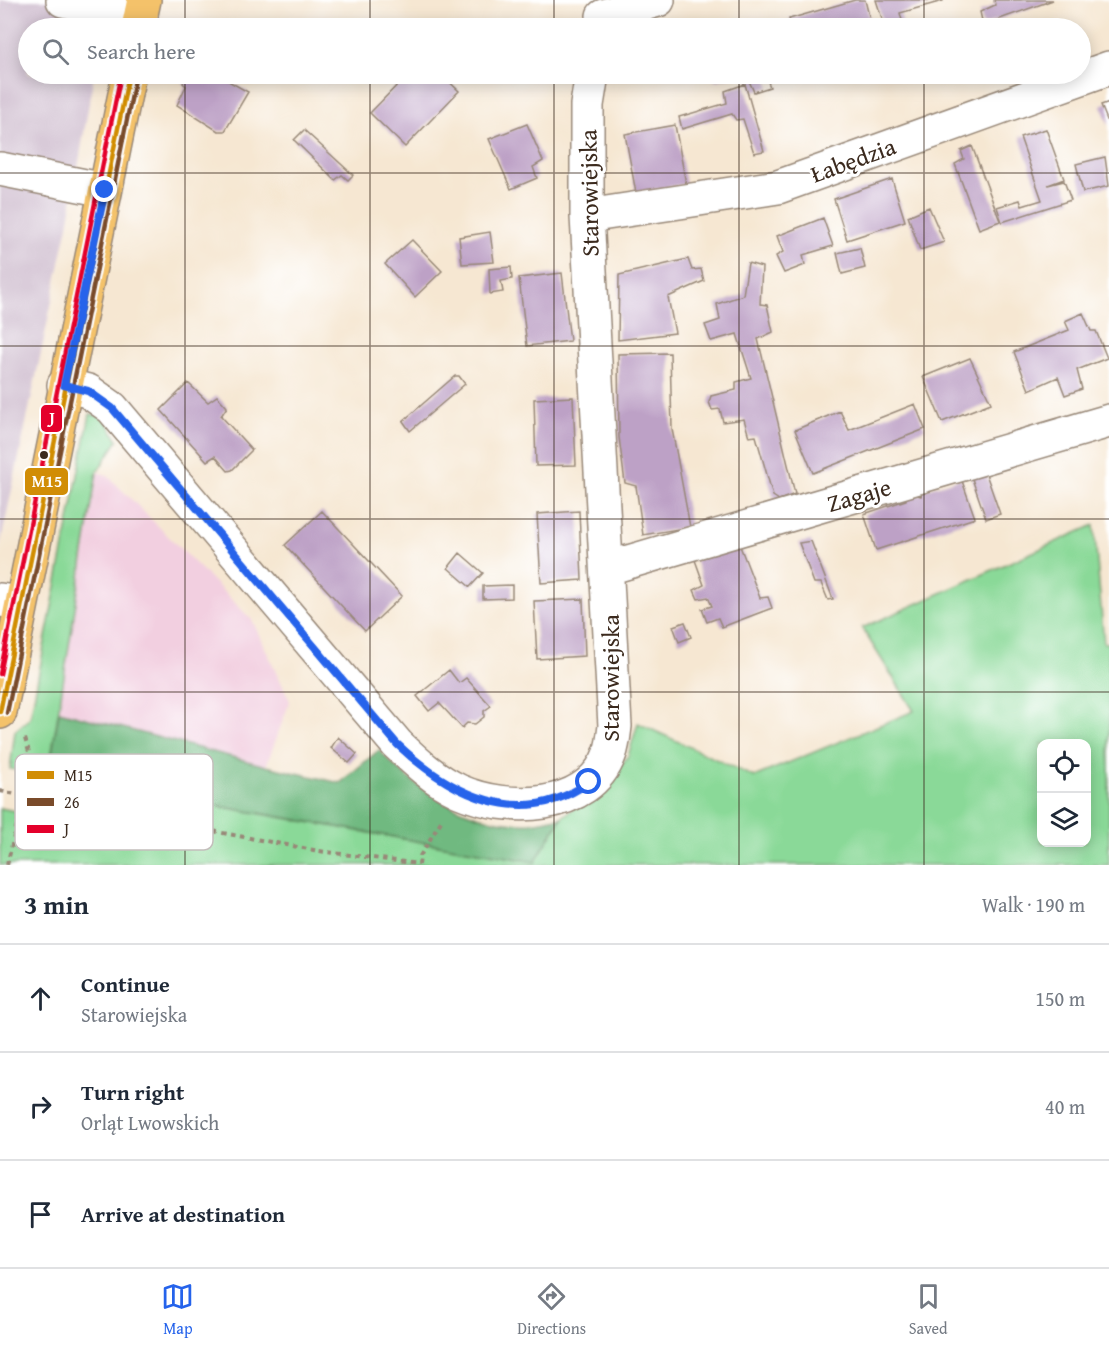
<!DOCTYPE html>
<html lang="en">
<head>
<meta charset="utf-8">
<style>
  body { margin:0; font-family:"Gentium Book Plus",serif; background:#f2f2f3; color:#1f2937 }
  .controls { position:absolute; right:18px; bottom:18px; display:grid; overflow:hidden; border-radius:12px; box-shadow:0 3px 15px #0003 }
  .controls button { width:54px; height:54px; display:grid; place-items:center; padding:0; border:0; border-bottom:2px solid #e0e1e3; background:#fff; color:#1f2937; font:30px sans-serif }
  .stop { position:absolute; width:18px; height:18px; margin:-14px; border:4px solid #2563eb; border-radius:50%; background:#fff }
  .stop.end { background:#2563eb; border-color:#fff; box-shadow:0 2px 6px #0008 }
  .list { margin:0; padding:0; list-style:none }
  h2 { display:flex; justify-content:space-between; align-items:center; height:78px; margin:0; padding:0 24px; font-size:26px }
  h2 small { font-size:20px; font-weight:400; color:#747a83 }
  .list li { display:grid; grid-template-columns:39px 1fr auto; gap:18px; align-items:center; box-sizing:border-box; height:108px; padding:0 24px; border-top:2px solid #e0e1e3 }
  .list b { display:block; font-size:22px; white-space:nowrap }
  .list p { margin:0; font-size:20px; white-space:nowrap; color:#747a83 }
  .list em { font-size:20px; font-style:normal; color:#747a83 }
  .icon { flex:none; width:33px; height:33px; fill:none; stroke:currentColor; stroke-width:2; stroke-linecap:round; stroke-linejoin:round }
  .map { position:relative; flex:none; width:1109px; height:865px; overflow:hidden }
  .search { position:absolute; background:#fff; box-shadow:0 3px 15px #0003; left:18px; right:18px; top:18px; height:66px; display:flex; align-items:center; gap:15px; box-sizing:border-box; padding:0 21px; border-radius:33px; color:#747a83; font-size:22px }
  .sheet { height:402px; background:#fff }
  nav { display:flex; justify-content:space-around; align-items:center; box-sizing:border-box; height:84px; border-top:2px solid #e0e1e3; background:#fff; font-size:16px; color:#747a83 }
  nav a { display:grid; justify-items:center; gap:3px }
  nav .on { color:#2563eb }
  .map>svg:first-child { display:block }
</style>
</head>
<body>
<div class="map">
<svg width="1109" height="865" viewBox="0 0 1109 865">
  <rect width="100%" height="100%" fill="#fff"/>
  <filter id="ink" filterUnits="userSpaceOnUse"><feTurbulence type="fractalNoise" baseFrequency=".0167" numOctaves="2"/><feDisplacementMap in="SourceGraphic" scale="12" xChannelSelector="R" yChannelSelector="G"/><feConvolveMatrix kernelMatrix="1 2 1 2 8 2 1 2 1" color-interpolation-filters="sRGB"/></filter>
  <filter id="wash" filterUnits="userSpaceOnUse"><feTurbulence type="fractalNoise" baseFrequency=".008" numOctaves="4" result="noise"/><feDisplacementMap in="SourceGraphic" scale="24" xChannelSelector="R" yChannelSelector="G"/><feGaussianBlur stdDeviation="1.35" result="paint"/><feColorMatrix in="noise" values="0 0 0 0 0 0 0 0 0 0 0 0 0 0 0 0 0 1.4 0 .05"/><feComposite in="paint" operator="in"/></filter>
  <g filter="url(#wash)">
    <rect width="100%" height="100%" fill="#f6e7d2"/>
    <!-- built -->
    <path fill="#f2cfe0" d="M97 472 107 475 252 620 290 701 266 766 59 711Z"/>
    <!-- industrial -->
    <path fill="#cfbdcf" d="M0 0H107L102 28H28V74H94L68 225 0 546Z"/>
    <!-- green -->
    <path fill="#8ad998" stroke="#62825b" stroke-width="1.5" fill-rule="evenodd" d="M90 414 104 417 118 440 97 472 48 776 10 769 15 731 30 718Z
      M1094 525 1104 643H1109V865H0V808L60 820 68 780 535 862 562 817 605 786 628 756 638 723 754 777 914 711 862 628ZM1042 744H1086V842H1042Z"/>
    <!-- forest -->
    <path fill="#6fb980" stroke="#55724f" stroke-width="1.5" d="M59 711 266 766 340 783 379 750C416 791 472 826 530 823 541 822 552 819 562 817L535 862 48 776Z"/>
    <g id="blocks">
      <!-- building -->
      <path fill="#bda1c6" d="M855 0H865L872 28H792L789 19Z
        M876 0H943V1L900 13 904 28H885Z
        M994 0H1053L983 25 980 12 995 5Z
        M187 74H216L248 92 225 131H218L177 105 186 86 183 83Z
        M408 74H441L459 91 405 147 370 113Z
        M713 74H740L715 81Z
        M746 74H765L770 87 754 92Z
        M745 84 764 151 754 153 743 119 736 120 732 114 682 129 679 117 727 103 725 91Z
        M1109 102V125L1101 105Z
        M527 124 543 161 533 167 537 178 511 189 489 139Z
        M675 125 686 184 636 193 625 134Z
        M1046 129 1064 179 1048 185 1064 181 1071 200 1002 222 997 207 1020 200 1022 206 1042 200 1020 137Z
        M304 130 353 175 348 180 342 175 335 180 294 140Z
        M972 146 1000 221 979 229 955 164 964 159 961 151Z
        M1105 157 1109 186 1083 192 1076 164Z
        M892 179 905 221 847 240 834 199Z
        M929 207 944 242 920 250 908 216Z
        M823 218 833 246 803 255 805 265 784 273 776 256 783 252 777 236Z
        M490 232 494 262 462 264 459 237Z
        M412 240 442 271 415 297 385 264Z
        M860 248 865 268 842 274 837 253Z
        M688 259 692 270 701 269 704 281 668 297 675 333 618 340 619 275Z
        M748 263 762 267 760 304 767 305 773 332 758 339 795 494 779 500 773 496 756 436 749 437 744 419 723 422 720 409 712 410 709 402 711 396 736 390V382L751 378 737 334 711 341 705 325 720 320 717 304 743 295Z
        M511 267 512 279 501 281 503 292 490 294 489 269Z
        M562 273 570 341 527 346 519 278Z
        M1083 313 1091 331H1096L1107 358 1077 370 1082 389 1065 395 1058 377 1029 390 1014 352 1069 330 1065 321Z
        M670 353 672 429 690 527 643 535 636 486 625 483 619 437 618 354Z
        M970 358 991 403 942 422 923 377Z
        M455 376H459L465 384 410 431 403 421Z
        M188 383 208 402 217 396 227 407 221 416 252 450 232 470 228 471 215 456 207 461 161 410Z
        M573 397 576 465 536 466 534 399Z
        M915 404 925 429 813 473 795 430 840 411 849 430Z
        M984 468 1000 514 986 519 970 473Z
        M961 478 975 518 876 550 864 514 906 500V495L911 493 921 496 923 490Z
        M322 511 402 596 365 631 285 545Z
        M579 511 582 580 541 583 537 514Z
        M811 541 833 599 828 600 821 583H814L799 543Z
        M740 546 760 598 768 597 772 608 722 627 718 618 707 622 702 609 712 606 708 597 698 599 694 590 704 585 695 560Z
        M460 553 483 573 470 587 448 568Z
        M512 585V598L483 599V586Z
        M583 599 585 656 537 659 534 601Z
        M685 622 691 637 679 642 673 626Z
        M449 670 459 683 466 678 491 706 484 711V717L475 724 467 723 462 728 439 703 429 711 417 696Z
        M338 737 357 754 349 763 331 748Z"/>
    </g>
  </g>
  <g filter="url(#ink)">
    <use href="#blocks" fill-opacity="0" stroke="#988878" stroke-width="1.5"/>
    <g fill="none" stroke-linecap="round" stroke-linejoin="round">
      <defs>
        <path id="minor" d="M63 0 141 16
          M603 16 658 0
          M0 169 105 190
          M587 216 778 187 1109 68
          M64 385 88 391 112 408 397 744C416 762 435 780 459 791 507 812 589 812 610 753 613 745 614 734 615 726L587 216V105L592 74
          M608 568 1109 421
          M0 600 20 603"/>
        <path id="major" d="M138 28 144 0
          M0 712 129 74"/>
      </defs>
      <!-- minor casing -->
      <use href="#minor" stroke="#988878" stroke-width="36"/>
      <!-- major casing -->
      <use href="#major" stroke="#988878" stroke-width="36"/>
      <!-- path -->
      <path stroke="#988878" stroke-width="4" stroke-dasharray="4.5 4.5" stroke-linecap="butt" d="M63 803 319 851 419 864
        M7 865 32 762 24 735
        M419 865 420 856 443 818"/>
      <!-- minor -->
      <use href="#minor" stroke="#fff" stroke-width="33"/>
      <!-- major -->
      <use href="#major" stroke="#f4c26a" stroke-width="33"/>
      <!-- path-bridge -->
      <path stroke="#988878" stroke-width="4" stroke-dasharray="4.5 4.5" stroke-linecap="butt" d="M0 791 63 803"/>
      <defs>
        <path id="bus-1" d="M0 712 129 74"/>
        <path id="bus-2" d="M7 713 136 75"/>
        <path id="bus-3" d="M0 674 121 74"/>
      </defs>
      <!-- bus-1 casing -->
      <use href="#bus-1" stroke="#fff" stroke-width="9"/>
      <!-- bus-2 casing -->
      <use href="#bus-2" stroke="#fff" stroke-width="9"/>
      <!-- bus-3 casing -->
      <use href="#bus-3" stroke="#fff" stroke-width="9"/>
      <!-- bus-1 -->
      <use href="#bus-1" stroke="#d18d06" stroke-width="4.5"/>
      <!-- bus-2 -->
      <use href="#bus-2" stroke="#7a4b2a" stroke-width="4.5"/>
      <!-- bus-3 -->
      <use href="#bus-3" stroke="#e4002b" stroke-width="4.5"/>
    </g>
  </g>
  <g fill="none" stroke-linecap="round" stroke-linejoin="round" filter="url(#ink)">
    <!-- route -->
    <path stroke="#2563eb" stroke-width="8" d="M105 190 64 385 88 391 112 408 397 744C450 794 521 831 589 782"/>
  </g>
  <!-- grid -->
  <path fill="none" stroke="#3b2a1e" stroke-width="1.5" stroke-opacity="0.55" d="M185 0V28M370 0V28M554 0V28M739 0V28M924 0V28M185 74V865M370 74V865M554 74V865M739 74V865M924 74V865M0 173H1109M0 346H1109M0 519H1109M0 692H1109"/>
  <!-- markers -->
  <circle fill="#3b2a1e" stroke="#fff" stroke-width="2" cx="44" cy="455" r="5"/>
  <g text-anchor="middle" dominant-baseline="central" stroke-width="6" stroke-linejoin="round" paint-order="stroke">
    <!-- street labels -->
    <g font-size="24" fill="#3b2a1e" stroke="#fff">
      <text transform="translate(853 160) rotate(-20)">Łabędzia</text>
      <text transform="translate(589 193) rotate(-91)">Starowiejska</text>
      <text transform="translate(859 495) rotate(-16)">Zagaje</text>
      <text transform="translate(610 678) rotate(-90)">Starowiejska</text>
    </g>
  </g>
  <!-- legend -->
  <rect x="15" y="754" width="198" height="96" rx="9" fill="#fff" stroke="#c4bfbc" stroke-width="1.5"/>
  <rect x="27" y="771" width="27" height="8" fill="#d18d06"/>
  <rect x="27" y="798" width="27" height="8" fill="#7a4b2a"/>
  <rect x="27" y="825" width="27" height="8" fill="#e4002b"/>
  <g font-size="16" fill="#3b2a1e">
    <text x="64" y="781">M15</text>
    <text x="64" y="808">26</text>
    <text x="64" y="835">J</text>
  </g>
  <g stroke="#fff" stroke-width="2">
    <rect x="40" y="404" width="23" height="29" rx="6" fill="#e4002b"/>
    <rect x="24" y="467" width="45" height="29" rx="6" fill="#d18d06"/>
  </g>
  <g font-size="16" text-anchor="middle" font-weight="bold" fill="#fff">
    <text x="52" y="424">J</text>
    <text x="47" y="487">M15</text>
  </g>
</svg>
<div class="controls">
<button><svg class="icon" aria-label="locate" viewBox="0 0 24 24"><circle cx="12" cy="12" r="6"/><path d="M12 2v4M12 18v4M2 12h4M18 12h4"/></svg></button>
<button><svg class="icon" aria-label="layers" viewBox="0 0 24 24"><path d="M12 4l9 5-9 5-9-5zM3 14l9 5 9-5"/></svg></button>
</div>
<div class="stop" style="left:589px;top:782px"></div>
<div class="stop end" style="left:105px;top:190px"></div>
<div class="search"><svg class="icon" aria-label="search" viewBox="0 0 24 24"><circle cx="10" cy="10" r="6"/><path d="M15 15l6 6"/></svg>Search here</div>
</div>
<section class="sheet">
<h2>3 min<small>Walk · 190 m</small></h2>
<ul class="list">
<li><svg class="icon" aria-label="ahead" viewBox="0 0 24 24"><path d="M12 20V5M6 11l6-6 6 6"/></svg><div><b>Continue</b><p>Starowiejska</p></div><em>150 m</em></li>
<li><svg class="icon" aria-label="right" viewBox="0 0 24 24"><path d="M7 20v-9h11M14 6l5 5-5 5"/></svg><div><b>Turn right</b><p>Orląt Lwowskich</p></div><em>40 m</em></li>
<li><svg class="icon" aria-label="arrive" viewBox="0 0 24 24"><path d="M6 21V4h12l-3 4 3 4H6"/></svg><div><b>Arrive at destination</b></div></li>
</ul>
</section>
<nav>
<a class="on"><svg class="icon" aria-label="map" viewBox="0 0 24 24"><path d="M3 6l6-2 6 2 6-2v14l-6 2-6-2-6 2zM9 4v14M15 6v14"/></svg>Map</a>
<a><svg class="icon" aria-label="directions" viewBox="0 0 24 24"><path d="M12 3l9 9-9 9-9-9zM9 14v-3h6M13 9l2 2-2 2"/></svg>Directions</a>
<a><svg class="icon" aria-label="saved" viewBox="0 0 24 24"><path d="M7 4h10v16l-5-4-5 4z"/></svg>Saved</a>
</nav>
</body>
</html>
